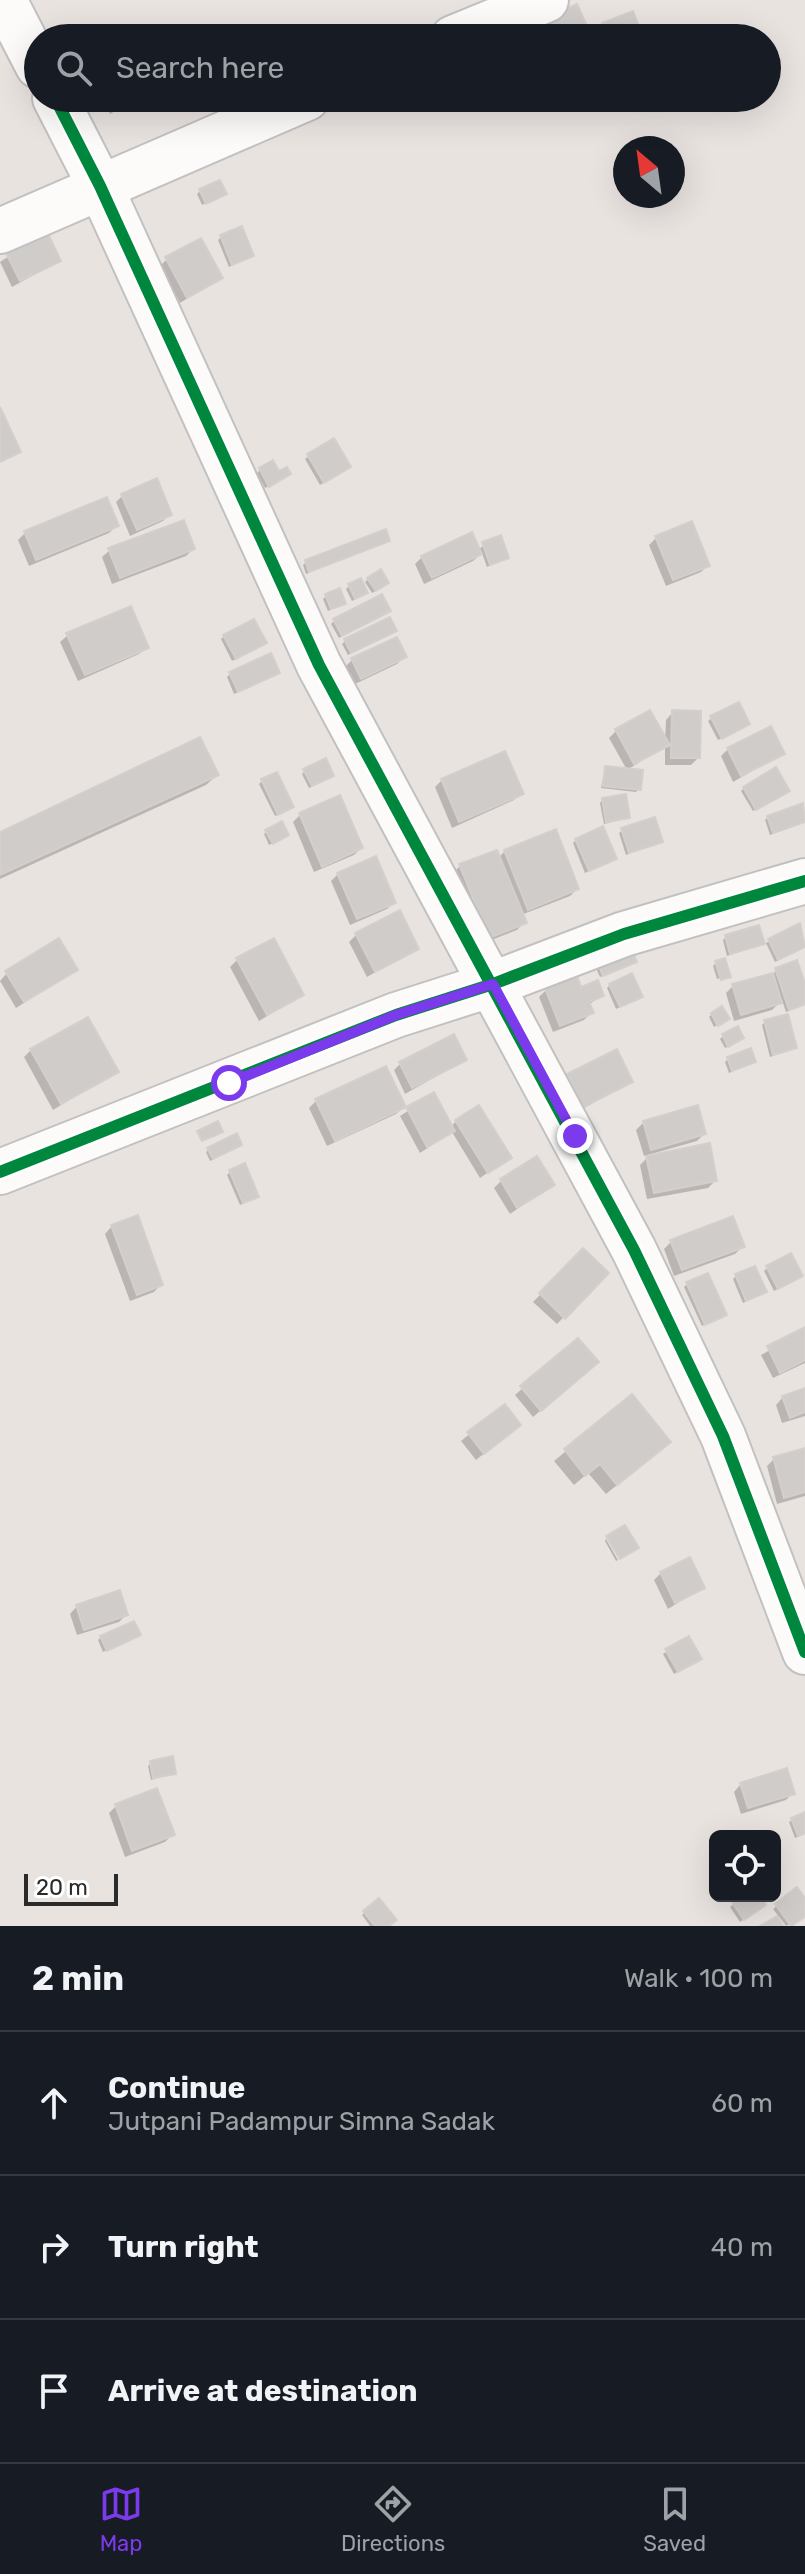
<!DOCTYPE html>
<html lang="en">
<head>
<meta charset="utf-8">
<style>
  body { margin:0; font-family:Rubik,sans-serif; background:#20242c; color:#f1f3f6 }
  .controls { position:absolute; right:24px; bottom:24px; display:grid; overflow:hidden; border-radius:12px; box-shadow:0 8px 32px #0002 }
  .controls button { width:72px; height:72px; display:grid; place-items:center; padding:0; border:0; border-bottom:2px solid #363941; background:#171b24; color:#f1f3f6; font:40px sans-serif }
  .compass { position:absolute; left:613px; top:136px; width:72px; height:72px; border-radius:50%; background:#171b24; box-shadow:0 8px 32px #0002; rotate:331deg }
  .scale { position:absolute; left:24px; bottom:20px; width:94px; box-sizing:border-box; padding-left:8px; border:4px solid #2a2a2a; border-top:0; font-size:22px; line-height:28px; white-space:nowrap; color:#2a2a2a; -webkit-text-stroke:6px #fff; paint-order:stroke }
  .stop { position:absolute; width:24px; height:24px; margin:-18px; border:6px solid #7c3aed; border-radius:50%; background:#fff }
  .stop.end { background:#7c3aed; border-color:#fff; box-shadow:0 2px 8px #0008 }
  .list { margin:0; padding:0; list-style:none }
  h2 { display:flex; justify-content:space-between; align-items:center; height:104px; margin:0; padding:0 32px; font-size:34px }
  h2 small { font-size:26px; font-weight:400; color:#9ea1a6 }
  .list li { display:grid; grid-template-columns:52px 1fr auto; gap:24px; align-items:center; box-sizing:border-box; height:144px; padding:0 32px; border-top:2px solid #363941 }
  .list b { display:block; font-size:30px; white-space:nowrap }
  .list p { margin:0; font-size:26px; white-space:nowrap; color:#9ea1a6 }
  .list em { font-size:26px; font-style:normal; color:#9ea1a6 }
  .icon { flex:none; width:44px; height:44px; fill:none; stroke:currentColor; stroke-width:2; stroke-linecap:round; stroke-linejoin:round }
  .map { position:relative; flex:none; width:805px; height:1926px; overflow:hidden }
  .search { position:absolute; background:#171b24; box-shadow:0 8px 32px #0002; left:24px; right:24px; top:24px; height:88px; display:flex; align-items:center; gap:20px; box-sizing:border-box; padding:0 28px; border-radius:44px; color:#9ea1a6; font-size:30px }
  .sheet { height:536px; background:#171b24 }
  nav { display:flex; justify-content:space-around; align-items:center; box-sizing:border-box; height:112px; border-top:2px solid #363941; background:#171b24; font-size:22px; color:#9ea1a6 }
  nav a { display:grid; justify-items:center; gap:4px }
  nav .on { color:#7c3aed }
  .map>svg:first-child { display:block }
</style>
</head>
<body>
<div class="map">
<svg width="805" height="1926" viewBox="0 0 805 1926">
  <rect width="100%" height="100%" fill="#e9e3e0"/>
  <!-- shadow -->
  <path fill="#0003" d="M543 22 589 35 586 38H540L536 29Z
    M603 24 640 33 632 38H604L600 28Z
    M102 98H138L110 114Z
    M200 191 225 194 202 205 197 194Z
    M11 235 59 261 12 287 0 262 18 250Z
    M221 237 252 256 229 267 218 240Z
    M167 259 220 278 180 303 160 266Z
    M333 440 345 469 320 485 305 459Z
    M260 470 278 474 285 477 265 488 257 473Z
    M123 495 170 514 163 521 130 536 116 502Z
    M116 526 109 533 29 566 18 540 26 532Z
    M500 538 507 558 487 567 482 553 473 561 424 584 415 564 422 557 478 549Z
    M656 538 708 565 701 572 666 586 649 545Z
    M388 540 306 574 303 565 306 562Z
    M193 549 186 556 112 584 102 557 110 550Z
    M368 579 384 586 372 593 365 582Z
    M349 586 366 593 352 601 346 589Z
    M326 596 344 603 328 611 323 599Z
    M388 611 339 638 331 624 334 621Z
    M394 631 348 655 342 644 346 640Z
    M68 635 146 647 139 654 78 681 60 642Z
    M224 636 264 643 232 661 221 639Z
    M404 657 397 664 353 685 345 667 352 660Z
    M230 674 274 675 234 694 227 677Z
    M673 712 698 758 691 765H665V746L627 770 609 738 616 731 665 741 666 720Z
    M712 718 744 727 718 740 708 721Z
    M728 749 782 754 733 782 721 756Z
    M605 768 639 789 636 792 601 788Z
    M305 771 332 776 309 788 302 774Z
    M217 775 206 785 0 879V834Z
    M442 780 521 793 514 800 452 828 435 787Z
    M262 781 288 809 275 816 259 784Z
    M744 788 785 793 753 811 741 791Z
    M339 798 361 848 354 855 314 872 293 822 300 815Z
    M603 799 628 818 604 824 600 803Z
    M801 806 803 823 770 835 765 820 768 817Z
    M623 830 661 841 626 855 619 833Z
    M267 831 283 838 269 845 264 834Z
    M576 840 615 858 585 873 573 843Z
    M505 851 577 889 570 896 521 915 524 922 517 930 481 944 453 873 460 866 498 858Z
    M338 874 394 902 387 909 350 925 331 881Z
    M799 926 805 947 775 962 766 943Z
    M356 935 417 948 367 977 349 942Z
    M726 937 763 944 727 956 723 940Z
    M237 960 302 995 259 1021 230 967Z
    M716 963 728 976 717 979 713 966Z
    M631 964 600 977 595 966Z
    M76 970 16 1008 0 981 7 973Z
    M776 970 805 989V1005L786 1012 782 1000 772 1010 734 1021 726 993 733 986 773 975Z
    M610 985 637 999 616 1009 607 988Z
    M546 990 602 996 588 1005 591 1013 584 1020 553 1032 539 997Z
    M712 1014 724 1021 714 1027 709 1017Z
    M765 1022 795 1048 770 1057 762 1025Z
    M723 1036 742 1038 725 1048 720 1039Z
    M31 1050 116 1072 53 1110 24 1057Z
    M617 1052 631 1082 575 1113 561 1083Z
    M728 1059 754 1062 729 1073 725 1062Z
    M465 1060 405 1094 394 1070 401 1063Z
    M433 1095 451 1127 456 1121 509 1158 480 1178 452 1132 420 1153 400 1116Z
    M317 1100 403 1107 396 1114 327 1146 309 1108Z
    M644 1122 704 1134 697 1141 644 1156 636 1130Z
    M237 1147 210 1161 206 1152 209 1149Z
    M651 1154V1157L715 1181 708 1188 647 1199 640 1165Z
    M230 1172 256 1196 253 1199 240 1205 227 1175Z
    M501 1181 552 1185 510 1214 494 1188Z
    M112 1226 161 1284 154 1292 130 1301 105 1234Z
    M671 1242 742 1247 735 1254 674 1276 664 1249Z
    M583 1251 607 1273 557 1324 533 1302Z
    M767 1268 798 1278 774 1291 764 1271Z
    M736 1276 764 1292 743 1303 733 1279Z
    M687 1284 725 1314 702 1326 684 1287Z
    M805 1330V1363L773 1378 761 1355Z
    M578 1340 590 1369 533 1417 515 1395Z
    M805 1390V1416L782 1423 776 1405 783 1397Z
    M632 1397 658 1452 606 1494 588 1473 574 1485 554 1461Z
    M504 1406 511 1432 476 1460 461 1441Z
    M805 1450V1496L777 1504 767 1466 774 1459Z
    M606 1539 618 1560 616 1561 605 1541Z
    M661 1573 702 1588 668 1609 654 1580Z
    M77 1606 126 1615 119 1622 77 1635 70 1614Z
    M138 1635 103 1652 98 1640 101 1637Z
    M688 1638 699 1659 674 1674 663 1654Z
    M151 1763 174 1773 151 1780 148 1766Z
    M741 1784 793 1793 786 1800 741 1814 734 1792Z
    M116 1806 172 1835 165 1842 125 1857 109 1813Z
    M805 1814V1834L795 1838 789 1822Z
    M796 1890 805 1901V1916L786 1926 773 1909Z
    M744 1896H758L761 1908 740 1922 730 1907Z
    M365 1912 387 1926H370L362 1915Z"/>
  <!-- building -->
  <path fill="#cfccc9" stroke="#d4cfcc" stroke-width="2" d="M577 4 591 35 549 38 541 20Z
    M633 11 642 34 631 38H608L602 23Z
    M113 98H138L117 108Z
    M220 180 227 194 206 204 199 189Z
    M39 215 61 261 20 281 6 253 25 244 16 226Z
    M242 226 254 256 232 265 220 235Z
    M201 238 223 278 187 298 165 257Z
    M0 407 21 452 0 462Z
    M334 438 351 467 324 483 307 454Z
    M273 460 279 471 287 467 291 474 269 487 259 468Z
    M157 478 172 515 137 530 121 494Z
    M107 497 119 526 36 560 24 531Z
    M184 520 195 549 120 578 108 548Z
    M692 521 710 566 673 580 655 536Z
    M386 529 390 541 309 572 305 560Z
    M472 532 482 554 432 578 421 556Z
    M501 535 509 558 490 565 482 542Z
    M381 569 389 583 376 591 367 578Z
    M361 578 368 593 355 599 348 584Z
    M340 588 346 604 331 609 325 594Z
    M382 594 391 611 342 636 333 619Z
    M131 606 149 648 85 675 66 633Z
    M390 617 397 631 351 653 344 639Z
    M254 619 267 643 236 659 223 635Z
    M397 637 407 657 361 679 351 658Z
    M271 653 280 673 238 692 229 672Z
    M739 702 750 724 722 739 710 716Z
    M650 710 670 745 634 764 615 729Z
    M672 710 701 711 700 758H671Z
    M771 726 785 754 741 776 727 748Z
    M200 737 219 775 0 875V832Z
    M505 751 524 794 459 822 441 779Z
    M326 758 334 776 312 786 303 769Z
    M605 766 643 770 641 790 603 786Z
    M776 767 790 791 756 810 743 787Z
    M277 772 294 807 278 815 261 779Z
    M626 794 630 818 606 822 602 798Z
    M340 795 363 848 322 867 299 813Z
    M803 803 805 822 773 833 767 816Z
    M655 817 663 842 629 853 621 828Z
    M282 821 289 835 273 844 265 830Z
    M603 826 617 859 589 871 575 839Z
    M556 829 579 889 528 910 504 850Z
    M497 850 527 923 489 938 459 864Z
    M376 856 396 903 357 919 337 873Z
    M400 910 419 949 375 972 355 933Z
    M800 923 805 947 778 960 768 939Z
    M759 925 765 944 730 954 725 935Z
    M59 938 78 970 24 1002 5 971Z
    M274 938 304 995 267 1015 236 958Z
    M631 947 637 962 603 976 597 961Z
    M725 958 731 977 721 980 715 961Z
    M797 960 805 983V1004L789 1010 775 968Z
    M632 973 643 997 620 1007 609 984Z
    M773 973 782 1003 741 1015 732 984Z
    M577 976 581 987 598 980 604 996 589 1002 594 1013 560 1026 545 988Z
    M722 1006 730 1019 718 1026 711 1013Z
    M788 1014 797 1048 773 1055 764 1020Z
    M88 1017 119 1072 61 1104 30 1049Z
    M738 1026 744 1038 728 1047 722 1034Z
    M454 1034 467 1060 412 1088 399 1062Z
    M751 1048 756 1062 732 1071 727 1057Z
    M617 1049 633 1082 583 1107 567 1074Z
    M386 1066 406 1107 335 1141 315 1099Z
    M434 1092 455 1131 427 1147 406 1107Z
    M479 1105 512 1158 488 1173 455 1120Z
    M698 1105 706 1134 651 1150 643 1121Z
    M218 1121 223 1132 202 1141 197 1131Z
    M237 1133 242 1145 213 1159 207 1148Z
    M710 1143 717 1181 654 1193 646 1156Z
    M537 1156 555 1185 517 1208 500 1179Z
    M245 1163 259 1197 243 1203 229 1170Z
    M138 1215 163 1285 137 1295 111 1225Z
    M733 1216 745 1247 682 1270 670 1240Z
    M583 1248 609 1273 565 1319 539 1293Z
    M791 1253 803 1276 778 1289 766 1266Z
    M755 1266 767 1292 746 1301 735 1274Z
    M708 1273 727 1315 705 1325 686 1282Z
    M805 1327V1360L780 1373 767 1346Z
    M578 1338 599 1362 541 1411 520 1386Z
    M805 1388V1412L790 1418 782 1396Z
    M632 1394 671 1442 617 1485 600 1464 585 1476 564 1449Z
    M505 1404 521 1425 484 1454 467 1432Z
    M805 1448V1492L784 1498 773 1457Z
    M625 1525 639 1548 620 1559 606 1536Z
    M690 1557 705 1588 675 1603 660 1572Z
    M120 1590 128 1615 84 1630 76 1605Z
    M134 1621 141 1635 107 1651 100 1636Z
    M689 1636 702 1659 678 1672 665 1649Z
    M173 1756 176 1774 153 1778 150 1761Z
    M787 1768 795 1794 748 1808 740 1783Z
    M157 1788 175 1835 132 1851 115 1804Z
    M805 1812V1833L798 1836 791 1818Z
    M797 1887 805 1898V1917L791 1926 775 1904Z
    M740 1896H761L766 1905 744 1920 732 1902Z
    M379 1898 397 1920 389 1926H375L363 1911Z
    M777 1916 783 1926H760Z"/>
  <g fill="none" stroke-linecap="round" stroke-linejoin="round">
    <defs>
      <path id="minor" d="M4 0 38 66
        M453 38 546 0
        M55 98 100 186 319 665 634 1250 723 1436 805 1652
        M0 231 307 98
        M0 1172 396 1015 493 984 624 934 805 881"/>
    </defs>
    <!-- minor casing -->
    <use href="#minor" stroke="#c2c1c2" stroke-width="48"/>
    <!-- minor -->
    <use href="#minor" stroke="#fcfbfa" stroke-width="44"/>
    <defs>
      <path id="cycleway" d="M55 98 100 186 319 665 634 1250 723 1436 805 1652
        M0 1172 396 1015 493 984 624 934 805 881"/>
    </defs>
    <!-- cycleway casing -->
    <use href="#cycleway" stroke="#fff" stroke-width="17"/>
    <!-- cycleway -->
    <use href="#cycleway" stroke="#00873e" stroke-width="12"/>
  </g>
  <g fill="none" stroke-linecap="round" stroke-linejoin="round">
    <!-- route -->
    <path stroke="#7c3aed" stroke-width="10" d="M229 1083 396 1015 493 984 575 1136"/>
  </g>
</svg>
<div class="controls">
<button><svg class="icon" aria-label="locate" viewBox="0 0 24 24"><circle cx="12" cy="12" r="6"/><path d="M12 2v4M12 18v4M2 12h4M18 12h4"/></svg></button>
</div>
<svg class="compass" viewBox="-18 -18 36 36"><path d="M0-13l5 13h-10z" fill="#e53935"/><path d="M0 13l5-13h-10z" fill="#9ea1a6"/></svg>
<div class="scale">20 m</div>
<div class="stop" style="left:229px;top:1083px"></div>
<div class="stop end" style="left:575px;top:1136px"></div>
<div class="search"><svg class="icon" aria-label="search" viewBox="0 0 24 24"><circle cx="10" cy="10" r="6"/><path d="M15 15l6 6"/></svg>Search here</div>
</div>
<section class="sheet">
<h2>2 min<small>Walk · 100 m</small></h2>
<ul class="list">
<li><svg class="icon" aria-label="ahead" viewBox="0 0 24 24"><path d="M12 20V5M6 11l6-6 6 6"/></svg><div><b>Continue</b><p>Jutpani Padampur Simna Sadak</p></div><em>60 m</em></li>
<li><svg class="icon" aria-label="right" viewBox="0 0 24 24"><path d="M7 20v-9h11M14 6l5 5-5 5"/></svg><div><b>Turn right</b></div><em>40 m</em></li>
<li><svg class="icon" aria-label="arrive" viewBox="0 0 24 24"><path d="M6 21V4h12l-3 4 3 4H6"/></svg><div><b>Arrive at destination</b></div></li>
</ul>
</section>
<nav>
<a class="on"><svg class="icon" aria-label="map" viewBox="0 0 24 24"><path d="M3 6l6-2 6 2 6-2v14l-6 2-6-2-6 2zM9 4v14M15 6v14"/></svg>Map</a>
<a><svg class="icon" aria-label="directions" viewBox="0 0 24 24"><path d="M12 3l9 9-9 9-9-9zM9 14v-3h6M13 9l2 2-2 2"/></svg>Directions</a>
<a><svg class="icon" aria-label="saved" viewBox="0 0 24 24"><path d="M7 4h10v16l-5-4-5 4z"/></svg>Saved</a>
</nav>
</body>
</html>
